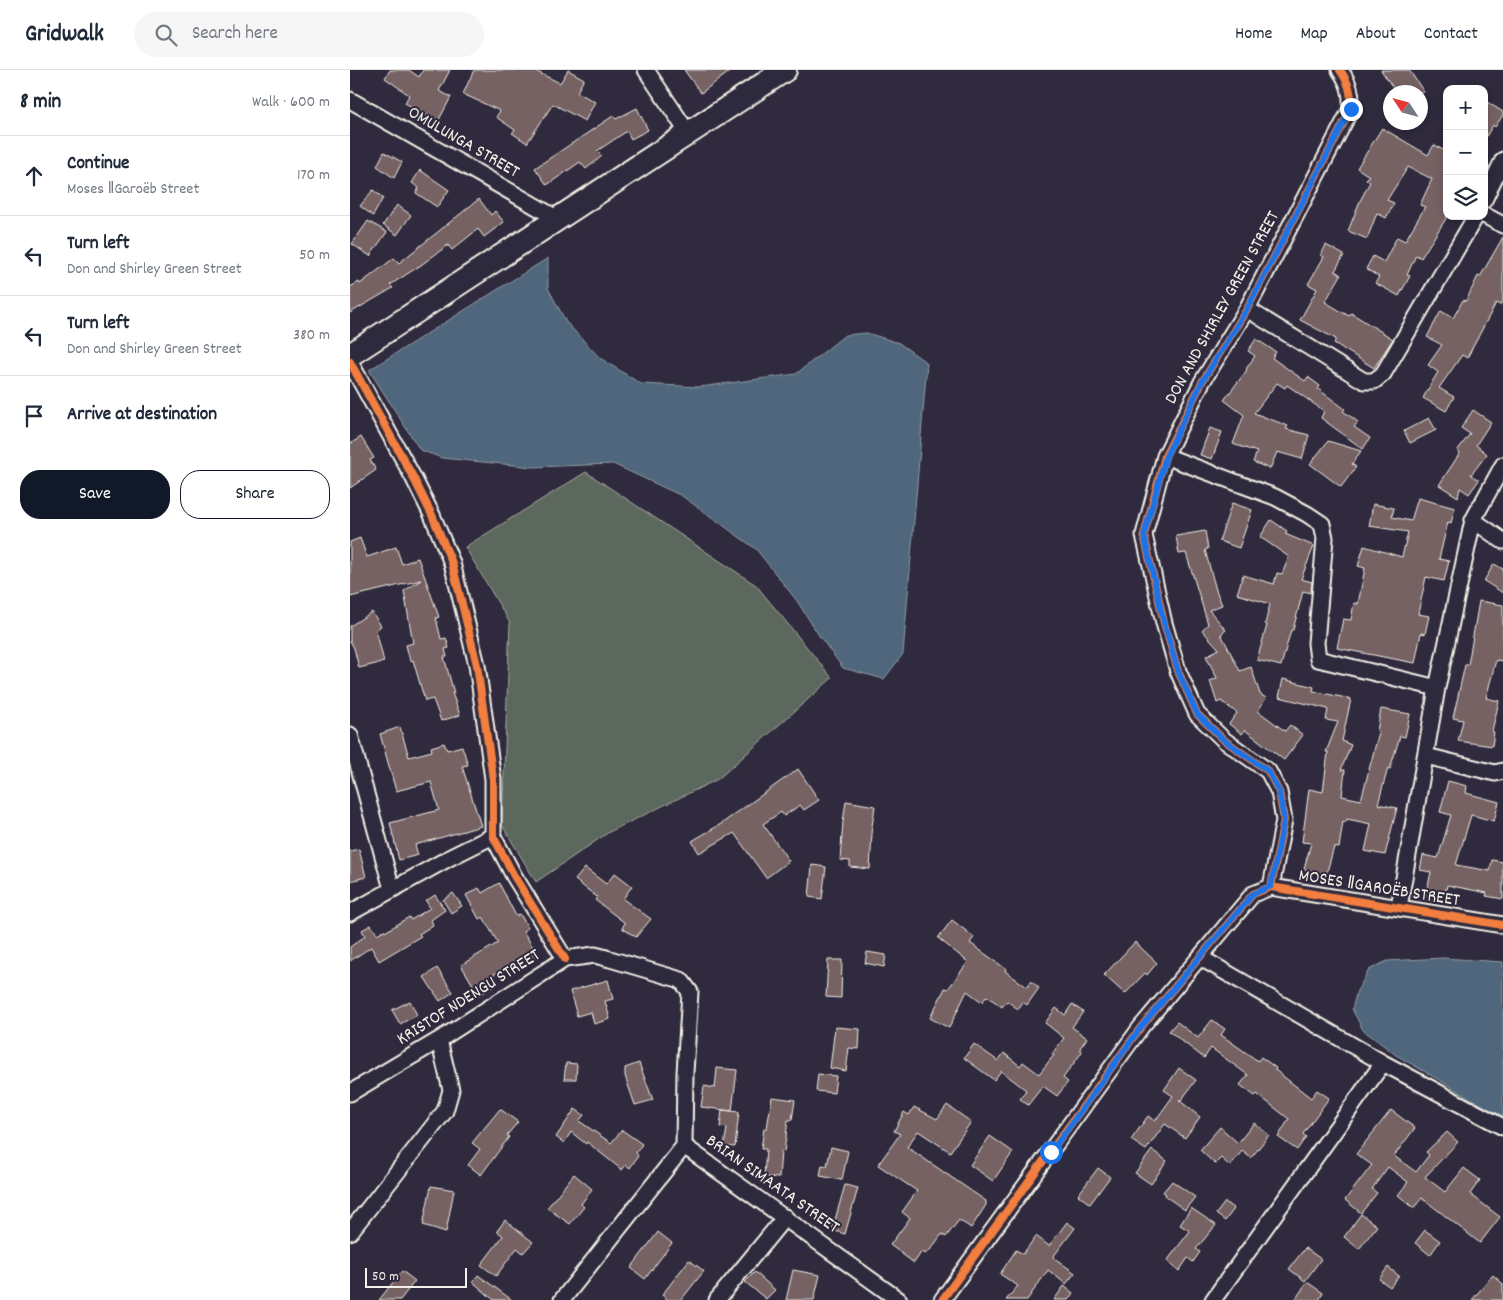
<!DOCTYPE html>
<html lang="en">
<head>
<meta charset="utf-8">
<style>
  body { margin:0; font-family:Dekko,sans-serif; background:#f6f6f7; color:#1f2937 }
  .controls { position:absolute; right:15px; top:15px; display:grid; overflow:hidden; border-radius:10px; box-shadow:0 2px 8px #0003 }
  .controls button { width:45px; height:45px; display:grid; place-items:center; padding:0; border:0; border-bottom:1px solid #e0e1e3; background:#fff; color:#1f2937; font:25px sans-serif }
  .compass { position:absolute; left:1033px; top:15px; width:45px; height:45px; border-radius:50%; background:#fff; box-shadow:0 2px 8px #0003; rotate:306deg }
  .scale { position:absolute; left:15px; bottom:12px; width:102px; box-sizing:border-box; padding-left:5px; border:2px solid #f4f1e8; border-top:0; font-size:14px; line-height:18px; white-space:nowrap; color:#f4f1e8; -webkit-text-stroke:4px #2f2a3d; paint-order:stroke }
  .stop { position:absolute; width:15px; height:15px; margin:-11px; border:4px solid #1a73e8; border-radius:50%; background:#fff }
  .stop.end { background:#1a73e8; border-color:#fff; box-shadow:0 1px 5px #0008 }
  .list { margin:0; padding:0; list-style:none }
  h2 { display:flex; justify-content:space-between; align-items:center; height:65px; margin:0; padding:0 20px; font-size:21px }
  h2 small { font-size:16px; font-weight:400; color:#747a83 }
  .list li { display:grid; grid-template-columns:32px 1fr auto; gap:15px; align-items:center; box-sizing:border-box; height:80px; padding:0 20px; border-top:1px solid #e0e1e3 }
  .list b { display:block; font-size:19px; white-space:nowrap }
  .list p { margin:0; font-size:16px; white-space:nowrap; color:#747a83 }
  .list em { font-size:16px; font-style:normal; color:#747a83 }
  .actions { display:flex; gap:10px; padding:15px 20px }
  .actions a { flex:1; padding:11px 0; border:1px solid #111827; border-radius:20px; text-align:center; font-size:18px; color:#111827 }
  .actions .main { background:#111827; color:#fff }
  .icon { flex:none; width:28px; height:28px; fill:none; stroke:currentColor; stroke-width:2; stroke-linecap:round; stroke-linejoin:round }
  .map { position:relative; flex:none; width:1153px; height:1230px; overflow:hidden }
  header { display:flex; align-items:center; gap:30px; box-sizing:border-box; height:70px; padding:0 25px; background:#fff; border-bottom:1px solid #e0e1e3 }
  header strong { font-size:24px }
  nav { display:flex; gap:28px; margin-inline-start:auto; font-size:18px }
  .search { width:350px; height:45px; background:#f6f6f7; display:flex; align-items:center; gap:12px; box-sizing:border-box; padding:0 18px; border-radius:28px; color:#747a83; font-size:19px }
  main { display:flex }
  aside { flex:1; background:#fff }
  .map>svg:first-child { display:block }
</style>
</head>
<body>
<header>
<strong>Gridwalk</strong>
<div class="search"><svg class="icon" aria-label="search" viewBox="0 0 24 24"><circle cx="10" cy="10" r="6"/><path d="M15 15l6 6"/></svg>Search here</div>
<nav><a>Home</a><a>Map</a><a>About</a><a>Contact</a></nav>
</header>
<main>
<aside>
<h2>8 min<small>Walk · 600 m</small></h2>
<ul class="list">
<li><svg class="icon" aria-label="ahead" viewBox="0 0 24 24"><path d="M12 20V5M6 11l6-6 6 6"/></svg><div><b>Continue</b><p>Moses ǁGaroëb Street</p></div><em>170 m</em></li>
<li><svg class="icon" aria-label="left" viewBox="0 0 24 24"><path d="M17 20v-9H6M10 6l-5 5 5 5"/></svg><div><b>Turn left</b><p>Don and Shirley Green Street</p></div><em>50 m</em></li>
<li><svg class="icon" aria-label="left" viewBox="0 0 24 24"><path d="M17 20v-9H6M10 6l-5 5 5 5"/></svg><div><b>Turn left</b><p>Don and Shirley Green Street</p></div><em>380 m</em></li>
<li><svg class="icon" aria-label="arrive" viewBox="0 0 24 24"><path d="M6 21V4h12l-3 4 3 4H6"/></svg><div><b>Arrive at destination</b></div></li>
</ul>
<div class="actions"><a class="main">Save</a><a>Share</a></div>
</aside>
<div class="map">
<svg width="1153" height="1230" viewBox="0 0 1153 1230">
  <rect width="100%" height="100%" fill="#2f2a3d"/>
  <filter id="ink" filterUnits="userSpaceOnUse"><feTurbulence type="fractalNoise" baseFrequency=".02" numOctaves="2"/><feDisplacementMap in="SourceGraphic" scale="10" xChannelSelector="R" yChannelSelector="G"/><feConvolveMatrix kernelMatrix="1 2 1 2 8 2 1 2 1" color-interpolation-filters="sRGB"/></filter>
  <g filter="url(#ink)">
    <!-- green -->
    <path fill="#5b685d" stroke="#a8aca2" d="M236 402 406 515 482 608 368 709 259 762 186 812 152 755 160 553 115 477Z"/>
    <!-- water -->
    <path fill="#50667b" stroke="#929ea7" d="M198 188V218L216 252 250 288 291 314 350 317 446 304 495 265 517 263 549 273 577 293 553 584 534 609 493 598 470 567 447 531 406 479 332 426 263 394 183 397 92 388 70 380 19 300Z
      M1093 888 1153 892V1047L1046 985 1013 960 1002 939 1007 921 1019 900 1037 891Z"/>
    <!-- building -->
    <path fill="#776264" stroke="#f4f1e8" d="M40 0H59L69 7 73 0H100L89 21 101 27 84 59 67 49 71 42 55 33 59 25 35 8Z
      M124 0H183L210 13 218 0 234 9 227 22 245 32 235 51 203 34 177 73 162 63 165 60 146 47 150 41 113 24Z
      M334 0H382L351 23Z
      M1031 0H1059L1074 22H1046Z
      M1134 30 1153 42V45L1145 57 1143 55 1134 70Z
      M287 38 298 60 281 69 277 61 247 81 252 86 236 99 230 92 197 115 185 98 263 46 266 49Z
      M1032 58 1078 85 1084 75 1097 82V147L1071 188 1066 185 1057 205 1060 206 1049 226 1025 213 1029 207 1016 199 1023 186 1034 192 1047 167 1055 171 1075 137 1070 135 1082 109 1058 97 1037 130 1044 133 1036 148 1027 143 1017 169 998 161 1010 131 1020 112 1016 109 1019 106 1007 98Z
      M34 82 52 92 44 108 27 96Z
      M70 100 99 120 87 137 66 123 69 118 62 113Z
      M23 120 33 128 23 146 10 136Z
      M129 129 141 145 145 141 154 152 134 167 128 159 102 180 98 175 71 195 40 215 43 218 0 243V217L9 212 10 214 44 188 49 193Z
      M47 135 61 145 47 165 33 155Z
      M18 151 37 162 20 186 2 174Z
      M1153 167V230L1150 235 1146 233 1117 288 1112 285 1089 318 1104 327 1096 341 1073 328 1088 302 1078 295 1092 275 1077 267 1091 241 1103 248 1113 230 1116 231 1128 206 1130 207Z
      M976 175 994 185 985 201 991 205 975 232 999 246 1001 243 1043 269 1024 298 984 273 986 269 950 250 967 219 958 214 974 187 971 185Z
      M906 269 926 282 922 288 955 311 958 307 970 316 968 319 995 339 993 341 1008 352 1004 357 1020 368 1013 379 971 348 974 341 937 315 935 318 927 313 904 343 938 356 936 359 959 365 952 389 927 382 920 399 903 392 907 382 883 374 894 345 874 330 897 300 896 299 905 286 898 281Z
      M1123 340 1141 352 1126 375 1137 384 1121 405 1129 410 1119 424 1110 418 1108 427 1089 415 1110 383 1107 381 1120 364 1111 358Z
      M1079 348 1086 360 1060 373 1054 361Z
      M860 358 872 362 862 389 850 385Z
      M11 367 24 388 20 390 26 400 0 418V374Z
      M978 371 1011 381 1002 394 1006 397 991 417 960 394Z
      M1068 428 1105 438 1101 453 1098 452 1089 489 1099 491 1094 511 1076 507 1068 544 1079 546 1075 564 1071 563 1065 593 987 578 993 549 1001 550 1004 533 1008 534 1015 498 1008 496 1014 476 1052 487 1058 462 1019 456 1023 434 1044 438 1042 447 1061 451Z
      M882 433 902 440 889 478 869 471Z
      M921 450 937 461 935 464 964 476 951 509 962 512 961 522V523L953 521 943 560H941L931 596 907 590 917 555 915 554 920 534 887 524 893 505 924 514 927 503 932 504 939 487 910 467Z
      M855 461 858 479 855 480 866 520 872 535 859 540 876 560 871 564 890 601 901 597 910 624 916 628 908 641 935 661 940 655 953 665 934 690 895 660 892 664 879 654 887 643 871 631 867 633 860 611 867 608 856 586 869 579 852 560 858 554 836 483 829 484 826 466Z
      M10 468 17 487 46 477 52 494 68 488 89 547 86 548 91 569 96 568 99 578 95 579 97 587H94L104 623H102L110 645 91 651 83 629 75 631 63 590 60 591 56 575 63 573 54 521 71 510 0 527V472Z
      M1144 494 1153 499V523L1134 511Z
      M1129 531 1153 535V591L1146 590 1136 628 1149 631 1142 661 1144 662 1142 676 1108 671 1113 650 1103 648 1115 595H1118Z
      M22 542 31 556 26 560 34 592 9 598 4 578 0 571V556Z
      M933 609 964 617 963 621 1001 629 992 671 1001 675 991 700H995L992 726 1011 730 1029 662 1027 661 1031 639 1060 644 1055 667 1050 666 1040 699 1038 698 1028 734 1047 738 1035 785 1015 781 1021 754 997 749 996 752 993 751 989 778 984 777 976 805 954 799 961 773 952 772 959 719 973 722 978 682H976L988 652 976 650 978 639 929 627Z
      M50 657 59 687 82 681 81 677 94 673 97 680 112 676 118 695 112 696 131 756 65 775 68 785 49 790 40 753 89 740 81 712 46 721 30 664Z
      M448 699 469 730 454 740 450 735 434 746 431 742 413 754 439 791 416 808 384 763 349 783 342 771 371 754Z
      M1098 711 1117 716 1116 723 1149 732 1144 751 1121 745 1106 795 1140 801 1142 790 1153 792V829L1136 826 1137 823 1097 815 1094 829 1076 825 1081 802 1070 800 1073 785 1088 788 1101 745 1090 742Z
      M496 731 525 736 521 763H522L520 799 500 797V791L490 790 493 752Z
      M9 779 16 807 0 811V781Z
      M462 795 476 797 472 829 459 827Z
      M235 798 256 814 265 803 282 816 273 829 301 849 286 867 272 858 275 853 245 830 247 827 225 810Z
      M149 813 166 846 170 844 178 858 173 861 189 887 165 901 161 894 143 905 148 914 129 925 111 895 148 873 133 847 129 849 116 825 129 818 132 823Z
      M103 823 112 836 101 843 93 830Z
      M85 825 95 840 81 850 83 855 69 864 71 866 29 891 21 877 0 891V877L15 866 12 860 21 855 27 864 34 860 35 862 59 847 61 850 80 838 76 831Z
      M602 850 624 867 620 873 656 899 655 901 677 917 681 911 689 918 677 935 673 932 668 939 657 931 652 937 637 926 632 932 617 921 599 958 580 948 595 918 598 919 618 892 588 868Z
      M785 872 807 893 797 905 795 903 775 924 754 905Z
      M517 882 536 885 534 897 515 893Z
      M478 890H492L491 928 476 927Z
      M87 898 103 922 90 931 74 907Z
      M258 910 263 929 255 931 260 949 244 954 241 942 227 946 220 921Z
      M60 931 67 945 50 954 42 940Z
      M722 934 733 942 722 957 737 968 730 978 732 982 713 1008 718 1012 707 1026 693 1016 678 1035 670 1029 676 1020 651 1001 644 1010 614 988 624 974 648 991 654 983 670 996 673 992 689 1004 704 985 702 984 714 968 695 953 706 938 715 945Z
      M862 950 875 959 871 965 908 991 911 987 926 998 925 1000 961 1028 967 1020 979 1028 953 1064 956 1067 947 1080 928 1067 939 1049 907 1024 905 1026 890 1015 898 1005 861 978 854 988 819 961 827 952 848 968Z
      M485 957 510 959 509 979 499 978 496 1001 480 998Z
      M216 993 227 994 226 1009H214Z
      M289 993 303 1030 285 1035 275 1006V998Z
      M367 998 387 1000 382 1041 351 1037 354 1016 365 1018Z
      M829 998 846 1010 830 1032 829 1030 850 1047 835 1068 815 1054 796 1080 781 1070 798 1046 805 1051 823 1026 814 1020Z
      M468 1004 486 1006 484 1023 466 1021Z
      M422 1027 445 1030 442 1050H438L434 1082 431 1081 429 1108 414 1107 416 1079H411L414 1058H417Z
      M597 1035 621 1052 600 1082 568 1061 557 1077 636 1131V1135L621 1158 609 1150 596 1167 592 1164 581 1179 575 1184 572 1181 564 1193 540 1175 560 1148 552 1142 567 1121 528 1095 550 1064 544 1061 554 1042 559 1045 564 1037 587 1049Z
      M150 1039 168 1052 157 1065 159 1067 131 1105 118 1095 130 1079 122 1073Z
      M225 1039 234 1045 229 1051 261 1073 272 1060 292 1074 286 1083 288 1086 280 1098 276 1095 272 1100 237 1072 236 1074 221 1062 214 1073 206 1067Z
      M372 1040 389 1042 385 1077 374 1076 377 1058 370 1057Z
      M1041 1040 1065 1058 1044 1086 1066 1102 1079 1085 1076 1082 1097 1062 1108 1072 1075 1107 1095 1122 1114 1098 1130 1110 1120 1124 1150 1147 1130 1173 1072 1128 1064 1138 1048 1125 1058 1112 1038 1097 1022 1119 1027 1123 1011 1143 995 1130 1022 1095 1006 1084Z
      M904 1053 919 1065 901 1088 892 1081 880 1096 871 1088 865 1094 850 1080 870 1057 888 1073Z
      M640 1066 663 1082 643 1111 620 1095Z
      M481 1077 498 1081 492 1110 470 1106 472 1095 477 1096Z
      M802 1080 817 1091 801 1114 785 1103Z
      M748 1098 760 1107 740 1134 728 1125Z
      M224 1104 242 1119 231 1134 234 1137 220 1154 197 1138Z
      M822 1111 845 1127 835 1140 815 1126 816 1124 813 1122Z
      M495 1115 508 1118 495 1164 482 1160Z
      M81 1116 104 1120 96 1162 73 1155Z
      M875 1132 884 1139 875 1151 866 1144Z
      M841 1138 866 1155 846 1179 850 1182 843 1192 838 1188 829 1201 817 1191 840 1161 830 1155Z
      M1011 1144 1027 1156 1009 1179 994 1167Z
      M155 1150 183 1172 173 1183 167 1178 146 1206 131 1195 153 1166 147 1161Z
      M717 1152 725 1158 703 1187 725 1203 716 1214 698 1200 677 1230H656L668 1216 650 1204 666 1180 673 1184 686 1166 699 1176Z
      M1075 1160 1090 1171 1080 1185 1065 1173Z
      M308 1162 322 1173 295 1209 281 1198Z
      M955 1178 971 1189 955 1211 939 1199Z
      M339 1190 354 1201 331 1230H318L312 1225Z
      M1038 1197 1049 1206 1040 1217 1029 1209Z
      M443 1200 470 1205 464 1230H436Z
      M52 1201 65 1211 50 1230H29Z
      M405 1202 425 1220 416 1229 395 1212Z
      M128 1205 162 1230H144L123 1212Z
      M1143 1205 1153 1214V1230H1122Z
      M957 1212 973 1223 969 1230H945Z
      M714 1216 723 1223 718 1230H704Z"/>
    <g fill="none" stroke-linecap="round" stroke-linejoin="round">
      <defs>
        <path id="street" d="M296 0 338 63
          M0 30 208 149
          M1134 130 1153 90
          M1134 145 1153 155
          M897 239 1014 311H1024L1033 304 1126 146
          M0 292 63 407 82 445 102 493 127 595 143 709V766L164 806 215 889
          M815 386 925 427 957 444 972 454 975 468 966 573 968 589 1087 618
          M1123 450 1153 471
          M0 665 42 819
          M1076 686 1145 703 1153 701
          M921 817 934 750 929 722 918 701 874 670 847 644 828 601 814 553 794 465 815 386 852 312 897 239 1001 39C1002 23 999 13 990 0
          M1049 837 1087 618 1123 450 1153 395
          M0 843 101 787 143 766
          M851 888 1033 993 1153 1057
          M0 1023 89 970 215 889 245 885 260 889 331 910 340 922 335 1003 334 1076
          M0 1162 95 1041 101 1020 89 970
          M212 1230 334 1076 549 1230
          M367 1230 435 1147
          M592 1230 791 957 903 824 921 817 1153 855
          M863 1230 1033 993"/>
        <path id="secondary" d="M0 285 435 0"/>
      </defs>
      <!-- street casing -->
      <use href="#street" stroke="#f4f1e8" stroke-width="19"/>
      <!-- secondary casing -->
      <use href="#secondary" stroke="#f4f1e8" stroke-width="26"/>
      <!-- street -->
      <use href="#street" stroke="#2f2a3d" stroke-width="15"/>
      <!-- secondary -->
      <use href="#secondary" stroke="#2f2a3d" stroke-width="22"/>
      <defs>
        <path id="cycleway" d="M0 292 63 407 82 445 102 493 127 595 143 709V766L164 806 215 889
          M921 817 934 750 929 722 918 701 874 670 847 644 828 601 814 553 794 465 815 386 852 312 897 239 1001 39C1002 23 999 13 990 0
          M592 1230 791 957 903 824 921 817 1153 855"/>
      </defs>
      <!-- cycleway casing -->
      <use href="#cycleway" stroke="#2f2a3d" stroke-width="11"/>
      <!-- cycleway -->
      <use href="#cycleway" stroke="#f27e40" stroke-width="8"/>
    </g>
  </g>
  <g fill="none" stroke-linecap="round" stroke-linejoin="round" filter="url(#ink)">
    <!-- route -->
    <path stroke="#1a73e8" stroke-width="6" d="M701 1082 791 957 903 824 921 816 934 750 929 722 918 701 874 670 847 644 828 601 814 553 794 465 816 386 852 312 897 239 1001 39"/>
  </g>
  <g text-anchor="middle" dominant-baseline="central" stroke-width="4" stroke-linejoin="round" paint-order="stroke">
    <!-- street labels -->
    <g font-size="18" fill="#f4f1e8" stroke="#2f2a3d">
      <text transform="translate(113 73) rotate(30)">OMULUNGA STREET</text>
      <text transform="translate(873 238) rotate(-61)">DON AND SHIRLEY GREEN STREET</text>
      <text transform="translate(1029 819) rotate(9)">MOSES ǁGAROËB STREET</text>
      <text transform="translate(119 928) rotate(-32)">KRISTOF NDENGU STREET</text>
      <text transform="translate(422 1115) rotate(35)">BRIAN SIMAATA STREET</text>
    </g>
  </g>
</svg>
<div class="controls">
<button>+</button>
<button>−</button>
<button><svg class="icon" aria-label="layers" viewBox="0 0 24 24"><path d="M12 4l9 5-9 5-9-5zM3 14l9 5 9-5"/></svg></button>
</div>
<svg class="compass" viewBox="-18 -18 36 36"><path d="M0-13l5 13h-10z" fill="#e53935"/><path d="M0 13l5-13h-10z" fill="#747a83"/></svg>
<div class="scale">50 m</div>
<div class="stop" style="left:701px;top:1082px"></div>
<div class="stop end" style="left:1001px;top:39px"></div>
</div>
</main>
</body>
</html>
